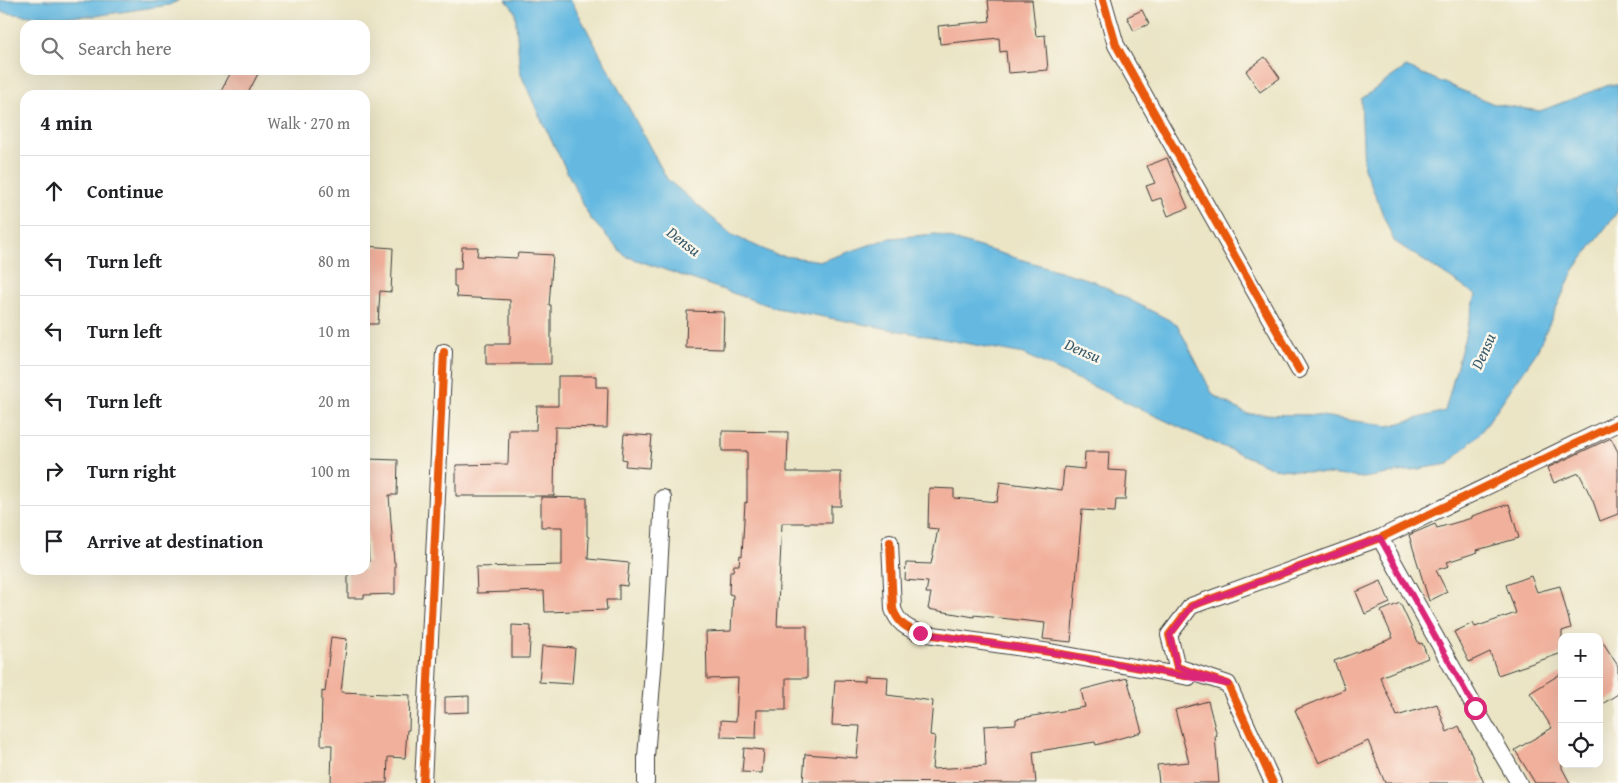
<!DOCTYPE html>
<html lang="en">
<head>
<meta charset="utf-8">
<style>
  body { margin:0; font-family:"Gentium Book Plus",serif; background:#f2f2f2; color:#202124 }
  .controls { position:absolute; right:15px; bottom:15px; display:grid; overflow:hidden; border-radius:10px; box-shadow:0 5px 20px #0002 }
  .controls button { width:45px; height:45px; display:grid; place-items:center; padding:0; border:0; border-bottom:1px solid #e0e0e0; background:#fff; color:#202124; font:25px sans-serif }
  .stop { position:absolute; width:15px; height:15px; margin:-11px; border:4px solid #db2777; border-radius:50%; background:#fff }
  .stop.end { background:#db2777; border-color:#fff; box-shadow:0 1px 5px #0008 }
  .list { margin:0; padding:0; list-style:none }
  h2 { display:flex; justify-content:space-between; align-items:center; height:65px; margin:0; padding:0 20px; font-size:21px }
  h2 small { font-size:16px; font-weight:400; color:#757577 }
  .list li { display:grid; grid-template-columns:32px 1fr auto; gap:15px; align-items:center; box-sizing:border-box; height:70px; padding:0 20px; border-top:1px solid #e0e0e0 }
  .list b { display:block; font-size:19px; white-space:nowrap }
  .list em { font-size:16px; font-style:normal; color:#757577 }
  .icon { flex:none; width:28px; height:28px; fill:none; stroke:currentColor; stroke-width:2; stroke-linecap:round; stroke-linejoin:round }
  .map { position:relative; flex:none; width:1618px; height:783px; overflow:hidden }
  .search { position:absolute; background:#fff; box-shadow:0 5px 20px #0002; left:20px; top:20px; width:350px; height:55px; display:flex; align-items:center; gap:12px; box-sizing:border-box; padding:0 18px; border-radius:15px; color:#757577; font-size:19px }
  .panel { position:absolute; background:#fff; box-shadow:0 5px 20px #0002; left:20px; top:90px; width:350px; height:485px; border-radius:15px }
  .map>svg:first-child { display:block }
</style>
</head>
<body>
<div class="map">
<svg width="1618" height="783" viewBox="0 0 1618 783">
  <rect width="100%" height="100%" fill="#fbf7ec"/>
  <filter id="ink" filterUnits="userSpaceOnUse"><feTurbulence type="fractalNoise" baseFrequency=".02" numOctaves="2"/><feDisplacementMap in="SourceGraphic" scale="10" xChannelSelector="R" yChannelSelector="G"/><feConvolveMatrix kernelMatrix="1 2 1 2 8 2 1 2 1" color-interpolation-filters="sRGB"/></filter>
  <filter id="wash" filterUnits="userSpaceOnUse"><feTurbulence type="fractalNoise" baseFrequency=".0096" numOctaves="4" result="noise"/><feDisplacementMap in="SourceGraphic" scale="20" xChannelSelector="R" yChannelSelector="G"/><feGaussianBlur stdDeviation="1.12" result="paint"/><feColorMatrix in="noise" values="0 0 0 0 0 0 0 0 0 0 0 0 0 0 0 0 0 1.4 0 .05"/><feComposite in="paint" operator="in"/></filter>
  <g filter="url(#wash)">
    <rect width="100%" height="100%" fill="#ebe5c6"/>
    <!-- water -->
    <path fill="#65b9e1" stroke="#406a7e" d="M0 0H180L169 5 94 16H30L0 12Z
      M506 0H571L667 179 732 235 776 255 822 261 890 238 936 234 1093 281 1177 324 1213 395 1247 414 1315 415 1389 426 1445 411 1476 295 1394 241 1364 168 1361 99 1406 67 1494 104 1540 111 1609 85H1618V211L1573 271 1536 353 1481 432 1449 464 1363 478 1273 468 1194 434 1024 354 776 308 625 256 590 218 539 115 520 72 515 11Z"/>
    <g id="blocks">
      <!-- building -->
      <path fill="#f1b09b" d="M988 0H1032L1036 36 1045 35 1048 70 1008 73 1006 51 1000 52 999 38 940 44 938 26 990 21Z
        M1142 10 1149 24 1134 31 1127 17Z
        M1265 57 1280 78 1260 92 1246 71Z
        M232 70H260L247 95H219Z
        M1167 158 1188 208 1168 216 1161 198 1152 201 1146 186 1155 183 1147 166Z
        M365 246 393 248 391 292 380 291 378 324H365Z
        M462 247H478L477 256 517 258 518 253 553 255 549 305H551V364H486V344H510V300L457 297 456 286H454V269H461Z
        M687 311 724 312 723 349 686 348Z
        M558 376H596V387H608L607 428 555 427 554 496H456V465L508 464 509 430H536L537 406H558Z
        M722 431 788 432 787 472H841V506H831V523H782L777 626H807V678H786V710H757L756 738 721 737V720L736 721 738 678 707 679 706 632 731 631 733 595 729 594 730 571H733L734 565H739L740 555 742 556 745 502 747 503V451H722Z
        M624 434 652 436 649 468 625 466 626 460 622 459Z
        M1611 438 1618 452V514L1600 521 1593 501 1579 473 1554 483 1547 468Z
        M1085 452H1109L1108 470 1127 471 1125 500H1116L1115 512 1082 510 1071 642 1043 639 1045 623 974 615V617L928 609 931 593H926L928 582 905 580 906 563 931 564 938 529 928 528 929 488 954 489V498L997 502 1000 482 1062 490 1064 467 1084 469Z
        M367 459 398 460 397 495H389L394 562H395V594L364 595V598H348V570H365V562H369L365 505V463H367Z
        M541 497 587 498V536L589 537 588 559 629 563 627 586 619 585V600H606L607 610 545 612 544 591 477 593 476 567 562 565V527H541Z
        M1509 504 1519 538 1477 550 1478 552 1447 562 1449 566 1436 570 1447 592 1429 601 1409 535 1435 524 1437 528 1472 518V516Z
        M1531 576 1537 592 1560 586 1571 628 1562 631V653L1498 675 1490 652 1469 662 1454 632 1473 623 1475 627 1516 613 1506 585Z
        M1381 581 1390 603 1365 614 1356 592Z
        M1400 603 1419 644 1422 643 1428 658 1380 677 1397 716 1437 704 1447 732 1459 726 1484 783H1385L1368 741 1319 763 1295 710 1345 689 1334 661 1393 638 1381 611Z
        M512 625 531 626 529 658H512Z
        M1599 636 1618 666V694L1599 706Z
        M331 637 347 639 341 692 410 695 409 730H407L405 758 388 757 387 783H331L332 745H321L322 691 325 692Z
        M542 646 575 648 572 684 539 682Z
        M1562 673V768L1570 783H1535L1515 750 1552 728 1530 693Z
        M865 676 888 677 887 695 933 701 930 735 935 736 932 769 986 766 984 726 1016 724V719L1085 707 1081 690 1127 678 1142 732 1096 745 1095 742 1033 752 1036 783 803 782 805 754 857 758 860 726 832 725 835 680 865 681Z
        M469 696V712L445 713V697Z
        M1208 701 1217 736H1215L1219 783H1159L1157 765 1189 762 1175 710Z
        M744 748 764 750 762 773 742 772Z"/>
    </g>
  </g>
  <g filter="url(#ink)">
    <use href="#blocks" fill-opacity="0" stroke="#3b3a36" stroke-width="1"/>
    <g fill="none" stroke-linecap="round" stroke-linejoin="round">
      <defs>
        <path id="minor" d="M1103 0 1116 45 1299 370
          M1380 538 1475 708 1519 783
          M890 542 893 609C898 623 906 628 920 633L1050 652 1189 677
          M423 783 444 352
          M646 783V757L655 646 663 498
          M1273 783 1228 684 1177 667 1169 635 1191 606 1380 538 1618 423"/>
      </defs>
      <!-- minor casing -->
      <use href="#minor" stroke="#3b3a36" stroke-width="18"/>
      <!-- minor -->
      <use href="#minor" stroke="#fff" stroke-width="16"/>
      <defs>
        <path id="cycleway" d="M1103 0 1116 45 1299 370
          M890 542 893 609C898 623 906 628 920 633L1050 652 1186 676
          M423 783 444 352
          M1273 783 1228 684 1177 667 1169 635 1191 606 1380 538 1618 423"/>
      </defs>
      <!-- cycleway casing -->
      <use href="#cycleway" stroke="#fbf7ec" stroke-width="11"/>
      <!-- cycleway -->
      <use href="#cycleway" stroke="#e8590c" stroke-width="8"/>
    </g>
  </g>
  <g fill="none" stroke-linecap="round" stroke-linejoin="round" filter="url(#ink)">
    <!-- route -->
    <path stroke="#db2777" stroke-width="6" d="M920 633 1050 652 1228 684 1177 667 1170 635 1192 606 1380 538 1475 708"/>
  </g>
  <g text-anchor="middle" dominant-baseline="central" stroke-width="5" stroke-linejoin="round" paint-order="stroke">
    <!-- water labels -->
    <g font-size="16" font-style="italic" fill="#395b6b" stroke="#fbf7ec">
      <text transform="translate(684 241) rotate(37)">Densu</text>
      <text transform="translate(1083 350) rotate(23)">Densu</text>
      <text transform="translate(1483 351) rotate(-66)">Densu</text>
    </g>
  </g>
</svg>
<div class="controls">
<button>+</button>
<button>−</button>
<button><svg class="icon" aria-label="locate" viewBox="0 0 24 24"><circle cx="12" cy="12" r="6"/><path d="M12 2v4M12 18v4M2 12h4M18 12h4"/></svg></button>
</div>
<div class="stop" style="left:1475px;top:708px"></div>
<div class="stop end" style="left:920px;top:633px"></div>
<div class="search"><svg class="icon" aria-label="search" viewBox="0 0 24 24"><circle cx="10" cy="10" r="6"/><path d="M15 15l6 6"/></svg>Search here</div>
<section class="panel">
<h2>4 min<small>Walk · 270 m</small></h2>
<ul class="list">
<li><svg class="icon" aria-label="ahead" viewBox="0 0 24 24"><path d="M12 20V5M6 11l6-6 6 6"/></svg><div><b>Continue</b></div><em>60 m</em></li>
<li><svg class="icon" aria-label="left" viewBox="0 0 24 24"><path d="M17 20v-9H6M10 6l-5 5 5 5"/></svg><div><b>Turn left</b></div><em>80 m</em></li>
<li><svg class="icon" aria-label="left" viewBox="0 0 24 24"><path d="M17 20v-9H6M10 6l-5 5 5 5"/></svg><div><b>Turn left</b></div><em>10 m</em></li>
<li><svg class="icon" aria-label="left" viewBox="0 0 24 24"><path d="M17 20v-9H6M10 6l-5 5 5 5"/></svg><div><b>Turn left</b></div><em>20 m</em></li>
<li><svg class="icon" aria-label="right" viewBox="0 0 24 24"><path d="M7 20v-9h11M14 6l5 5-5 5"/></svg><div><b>Turn right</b></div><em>100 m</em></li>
<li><svg class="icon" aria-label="arrive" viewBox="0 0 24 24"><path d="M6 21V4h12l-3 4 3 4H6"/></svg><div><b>Arrive at destination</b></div></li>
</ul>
</section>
</div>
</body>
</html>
